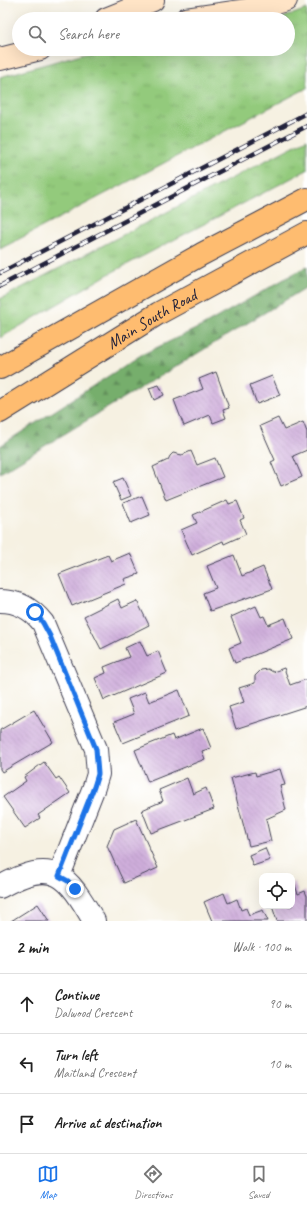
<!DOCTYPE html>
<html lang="en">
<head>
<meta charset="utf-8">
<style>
  body { margin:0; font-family:Caveat,sans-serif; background:#f2f2f2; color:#222 }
  .controls { position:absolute; right:12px; bottom:12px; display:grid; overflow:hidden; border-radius:8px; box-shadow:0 4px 16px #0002 }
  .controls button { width:36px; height:36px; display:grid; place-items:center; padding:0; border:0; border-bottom:1px solid #e0e0e0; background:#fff; color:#222; font:20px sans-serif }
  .stop { position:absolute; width:12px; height:12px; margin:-9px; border:3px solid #1a73e8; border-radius:50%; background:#fff }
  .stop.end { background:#1a73e8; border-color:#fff; box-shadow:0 1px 4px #0008 }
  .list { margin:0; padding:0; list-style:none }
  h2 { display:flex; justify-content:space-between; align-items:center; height:52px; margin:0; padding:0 16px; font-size:17px }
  h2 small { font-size:13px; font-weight:400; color:#767676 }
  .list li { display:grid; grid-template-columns:26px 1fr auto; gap:12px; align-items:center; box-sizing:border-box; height:60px; padding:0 16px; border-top:1px solid #e0e0e0 }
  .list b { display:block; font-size:15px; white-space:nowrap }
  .list p { margin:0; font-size:13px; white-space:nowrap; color:#767676 }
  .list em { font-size:13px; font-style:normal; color:#767676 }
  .icon { flex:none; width:22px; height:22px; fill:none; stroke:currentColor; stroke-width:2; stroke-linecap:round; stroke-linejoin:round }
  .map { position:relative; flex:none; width:307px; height:921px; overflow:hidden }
  .search { position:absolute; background:#fff; box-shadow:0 4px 16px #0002; left:12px; right:12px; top:12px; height:44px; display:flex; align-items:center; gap:10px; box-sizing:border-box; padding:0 14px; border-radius:22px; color:#767676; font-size:15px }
  .sheet { height:232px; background:#fff }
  nav { display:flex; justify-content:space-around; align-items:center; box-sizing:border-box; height:56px; border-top:1px solid #e0e0e0; background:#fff; font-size:11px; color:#767676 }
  nav a { display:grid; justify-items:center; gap:2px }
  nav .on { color:#1a73e8 }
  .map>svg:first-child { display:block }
</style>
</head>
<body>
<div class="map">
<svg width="307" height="921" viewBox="0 0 307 921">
  <defs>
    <pattern id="grass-tufts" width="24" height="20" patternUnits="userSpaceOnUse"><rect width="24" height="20" fill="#93ca7c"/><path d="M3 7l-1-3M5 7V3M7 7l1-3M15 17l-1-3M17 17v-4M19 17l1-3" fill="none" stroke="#7ead6c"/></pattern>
    <pattern id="forest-firs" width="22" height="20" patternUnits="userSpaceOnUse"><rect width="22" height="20" fill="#76ae6c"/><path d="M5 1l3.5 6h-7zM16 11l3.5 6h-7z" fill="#608d5a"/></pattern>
    <pattern id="building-back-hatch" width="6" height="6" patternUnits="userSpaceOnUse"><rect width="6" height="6" fill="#cfaedb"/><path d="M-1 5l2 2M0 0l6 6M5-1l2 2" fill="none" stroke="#b195bd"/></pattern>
  </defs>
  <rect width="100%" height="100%" fill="#fff"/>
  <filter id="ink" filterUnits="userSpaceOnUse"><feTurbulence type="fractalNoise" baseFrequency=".025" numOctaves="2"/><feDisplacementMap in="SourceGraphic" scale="8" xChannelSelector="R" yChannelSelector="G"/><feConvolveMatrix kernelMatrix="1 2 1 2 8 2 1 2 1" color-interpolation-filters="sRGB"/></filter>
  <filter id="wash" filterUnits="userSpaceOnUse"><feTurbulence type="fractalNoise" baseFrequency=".012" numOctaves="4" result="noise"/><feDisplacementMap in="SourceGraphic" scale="16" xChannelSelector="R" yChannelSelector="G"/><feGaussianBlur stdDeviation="0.9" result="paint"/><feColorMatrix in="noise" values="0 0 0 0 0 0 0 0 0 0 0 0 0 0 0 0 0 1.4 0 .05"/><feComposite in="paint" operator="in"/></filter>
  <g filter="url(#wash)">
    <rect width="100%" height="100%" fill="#f6f1e2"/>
    <!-- grass -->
    <path fill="url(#grass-tufts)" stroke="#5a765c" d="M307 9V88L0 249V77L99 49H288V19H279Z
      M307 139V170L107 275 0 338V299Z"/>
    <!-- forest -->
    <path fill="url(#forest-firs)" stroke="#4c6854" d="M307 266V287L0 473V446L141 355 202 326Z"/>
    <g id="blocks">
      <!-- building -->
      <path fill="url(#building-back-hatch)" d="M216 372 229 408 223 410 226 418 213 423 210 415 184 426 174 400 203 389 199 379Z
        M272 376 280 395 257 404 250 385Z
        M159 385 164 395 154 400 149 388Z
        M278 418 284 430 303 422 307 432V450L293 456 302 477 281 486 271 462 275 460 260 426Z
        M191 451 197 465 215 458 223 477 166 500 153 467 168 460 170 456 173 453 182 455Z
        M123 478 131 496 121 500 113 482Z
        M142 496 150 515 131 523 123 503Z
        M227 500 229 504 237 501 244 518 240 520 246 534 224 544 223 541 192 555 181 530 197 523 193 515Z
        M130 553 139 574 124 579 126 584 72 606 59 574 108 555 111 561Z
        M234 555 242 576 263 567 272 589 210 611 203 593 216 588 207 566Z
        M118 599 122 608 137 601 149 625 101 649 84 616Z
        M256 606 261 617 264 616 268 625 285 618 293 639 235 663 229 648 241 643 231 617Z
        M140 641 147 656 158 651 167 673 104 700 95 678 106 673 104 667 129 657 125 648Z
        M284 668 290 685 307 679V706L236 729 229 707 244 702 239 688 255 683V676L261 670 268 669 273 672Z
        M179 690 189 716 123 743 114 722 134 714 128 699 145 692 149 702Z
        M34 710 53 742 2 772 0 769V730Z
        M203 728 211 748 202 751 205 759 148 782 135 750 172 735 174 740Z
        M44 762 56 779 59 777 70 793 38 815 40 818 25 828 3 797 26 781 24 777Z
        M280 769 285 785 280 786 286 810 266 819 271 841 249 846 231 778 255 772 256 776Z
        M187 778 193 794 206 788 214 809 151 833 142 810 163 801 159 790Z
        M136 819 158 868 124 883 107 846 114 829Z
        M265 848 270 860 253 866 249 855Z
        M294 882 298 894 305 891 307 896V921H277L272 906H292V883Z
        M224 893 228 903 237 899 241 910 246 908 249 915 263 910 268 921H212L204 902Z
        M38 904 49 921H11Z"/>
    </g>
  </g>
  <g filter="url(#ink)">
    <use href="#blocks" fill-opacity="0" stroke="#424154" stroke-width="1"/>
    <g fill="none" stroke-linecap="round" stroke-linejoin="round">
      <defs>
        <path id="minor" d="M0 601C18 601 32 609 43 623L96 749 98 774 94 787 59 876
          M0 887C54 857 67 874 94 921"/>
        <path id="secondary" d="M106 19 153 0
          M186 19 248 10 286 0
          M0 59 40 49"/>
        <g id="trunk">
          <path d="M0 368 202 254 307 199"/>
          <path id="s1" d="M0 412 159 313 307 233"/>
        </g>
      </defs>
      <!-- minor casing -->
      <use href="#minor" stroke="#424154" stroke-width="24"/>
      <!-- secondary casing -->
      <use href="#secondary" stroke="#424154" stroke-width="24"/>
      <!-- trunk casing -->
      <use href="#trunk" stroke="#424154" stroke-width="24"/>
      <!-- minor -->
      <use href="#minor" stroke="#fff" stroke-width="22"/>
      <!-- secondary -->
      <use href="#secondary" stroke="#ffe4c6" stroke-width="22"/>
      <!-- trunk -->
      <use href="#trunk" stroke="#febc70" stroke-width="22"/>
      <defs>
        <path id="rail" d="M0 273 307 113
          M0 286 307 126"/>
      </defs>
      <!-- rail casing -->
      <use href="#rail" stroke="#22223b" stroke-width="4.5"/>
      <!-- rail -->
      <use href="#rail" stroke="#fff" stroke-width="3" stroke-dasharray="9" stroke-linecap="butt"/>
    </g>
  </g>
  <g fill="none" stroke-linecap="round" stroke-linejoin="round" filter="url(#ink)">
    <!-- route -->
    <path stroke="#1a73e8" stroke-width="5" d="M35 612 43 623 50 636 96 749 98 774 94 787 59 876 68 881 75 889"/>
  </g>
  <g text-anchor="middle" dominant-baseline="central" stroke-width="3" stroke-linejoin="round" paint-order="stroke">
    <!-- street labels -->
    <g font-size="17" fill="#22223b" stroke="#fff">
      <text stroke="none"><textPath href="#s1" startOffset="178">Main South Road</textPath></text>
    </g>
  </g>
</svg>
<div class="controls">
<button><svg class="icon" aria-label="locate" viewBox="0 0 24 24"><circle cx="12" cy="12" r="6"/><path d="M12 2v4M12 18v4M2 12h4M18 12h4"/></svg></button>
</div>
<div class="stop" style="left:35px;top:612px"></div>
<div class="stop end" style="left:75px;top:889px"></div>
<div class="search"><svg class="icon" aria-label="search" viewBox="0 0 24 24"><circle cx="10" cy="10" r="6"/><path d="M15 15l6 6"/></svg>Search here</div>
</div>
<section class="sheet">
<h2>2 min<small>Walk · 100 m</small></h2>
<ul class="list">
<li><svg class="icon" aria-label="ahead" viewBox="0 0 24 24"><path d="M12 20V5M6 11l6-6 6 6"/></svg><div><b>Continue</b><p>Dalwood Crescent</p></div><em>90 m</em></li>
<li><svg class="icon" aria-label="left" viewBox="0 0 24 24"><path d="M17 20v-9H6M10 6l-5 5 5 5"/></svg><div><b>Turn left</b><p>Maitland Crescent</p></div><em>10 m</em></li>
<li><svg class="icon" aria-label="arrive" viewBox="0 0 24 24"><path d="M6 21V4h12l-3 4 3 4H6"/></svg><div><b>Arrive at destination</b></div></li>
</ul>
</section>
<nav>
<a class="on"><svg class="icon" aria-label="map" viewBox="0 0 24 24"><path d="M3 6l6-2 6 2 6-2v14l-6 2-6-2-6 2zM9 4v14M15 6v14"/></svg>Map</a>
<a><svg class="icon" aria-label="directions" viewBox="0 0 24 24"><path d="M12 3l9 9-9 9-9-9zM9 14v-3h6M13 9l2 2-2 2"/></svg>Directions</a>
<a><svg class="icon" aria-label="saved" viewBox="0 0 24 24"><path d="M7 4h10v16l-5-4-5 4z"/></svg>Saved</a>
</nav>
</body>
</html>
